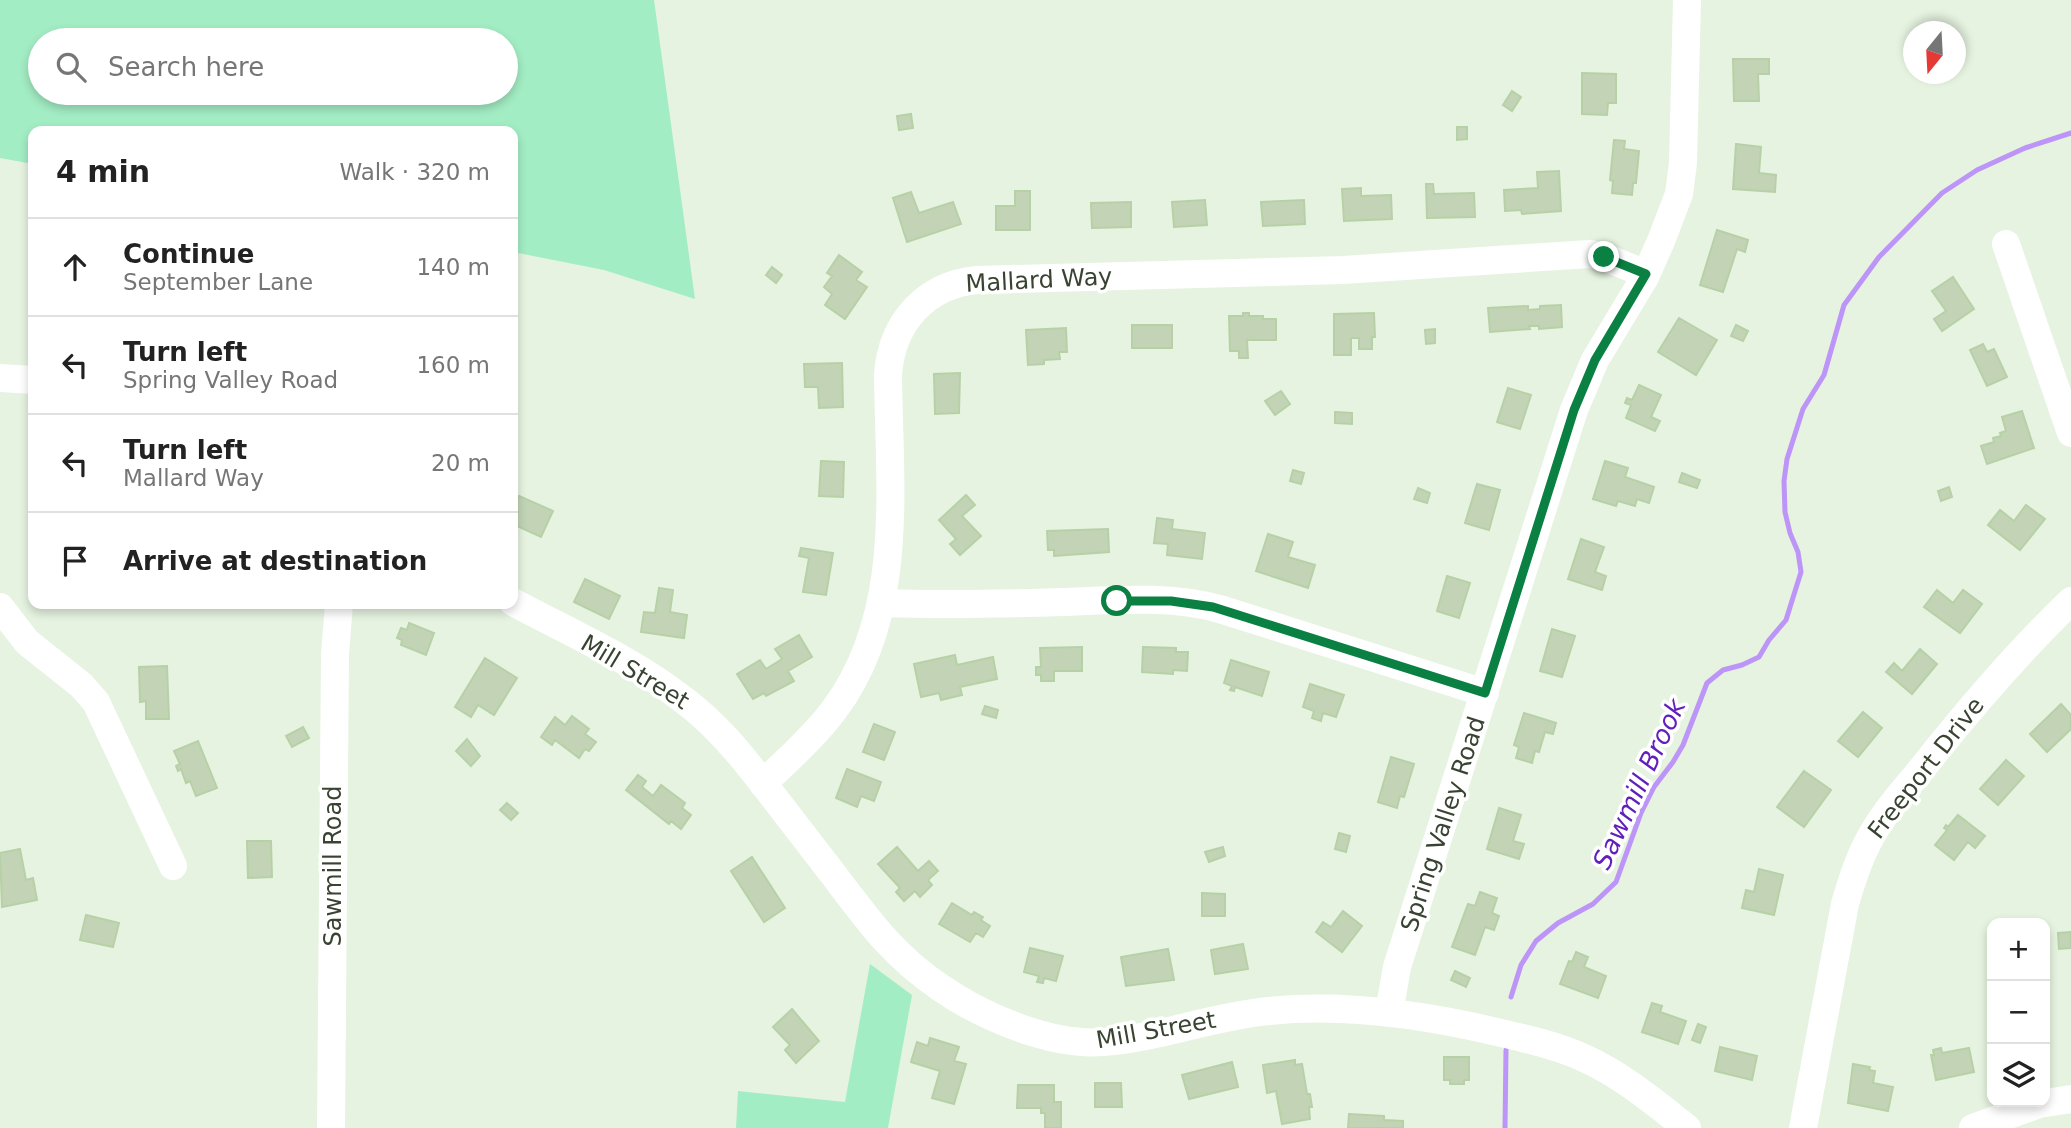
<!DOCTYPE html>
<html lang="en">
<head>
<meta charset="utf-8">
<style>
  body { margin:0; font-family:"DejaVu Sans",sans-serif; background:#f6f6f6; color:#222 }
  .controls { position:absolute; right:21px; bottom:21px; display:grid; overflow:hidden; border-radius:14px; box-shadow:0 4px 10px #0003 }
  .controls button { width:63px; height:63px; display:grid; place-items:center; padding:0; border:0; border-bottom:2px solid #e0e0e0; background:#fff; color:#222; font:35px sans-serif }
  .compass { position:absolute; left:1903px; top:21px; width:63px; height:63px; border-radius:50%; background:#fff; box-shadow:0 4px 10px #0003; rotate:198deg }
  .stop { position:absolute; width:21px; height:21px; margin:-16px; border:5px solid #0b8043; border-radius:50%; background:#fff }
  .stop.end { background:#0b8043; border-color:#fff; box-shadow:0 2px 7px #0008 }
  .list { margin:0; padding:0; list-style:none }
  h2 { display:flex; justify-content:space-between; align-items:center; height:91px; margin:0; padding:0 28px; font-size:30px }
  h2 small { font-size:23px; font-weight:400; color:#767676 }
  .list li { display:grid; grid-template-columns:46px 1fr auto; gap:21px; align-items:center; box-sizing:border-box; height:98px; padding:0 28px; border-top:2px solid #e0e0e0 }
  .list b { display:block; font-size:26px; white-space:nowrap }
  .list p { margin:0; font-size:23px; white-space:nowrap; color:#767676 }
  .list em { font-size:23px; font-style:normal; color:#767676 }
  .icon { flex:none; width:38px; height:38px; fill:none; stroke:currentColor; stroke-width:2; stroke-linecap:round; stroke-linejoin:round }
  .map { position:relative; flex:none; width:2071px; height:1128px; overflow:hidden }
  .search { position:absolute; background:#fff; box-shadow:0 4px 10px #0003; left:28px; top:28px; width:490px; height:77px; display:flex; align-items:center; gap:18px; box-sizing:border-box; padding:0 24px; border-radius:38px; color:#767676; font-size:26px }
  .panel { position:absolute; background:#fff; box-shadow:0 4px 10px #0003; left:28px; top:126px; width:490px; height:483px; border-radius:14px }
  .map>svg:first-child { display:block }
</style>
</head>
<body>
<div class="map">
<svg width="2071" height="1128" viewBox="0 0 2071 1128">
  <rect width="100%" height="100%" fill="#e6f3e0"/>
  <!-- green -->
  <path fill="#a3edc4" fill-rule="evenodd" d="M0 0H654L695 299 604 270 513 252V131H33V164L0 158ZM40 40H506V93H40Z
    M870 964 912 995 888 1128H736L738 1091 845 1102Z"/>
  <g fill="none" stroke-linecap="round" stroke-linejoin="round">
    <!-- stream -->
    <path stroke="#bd94f8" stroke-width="5" d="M1511 997 1521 965 1536 941 1558 923 1593 904 1616 882 1641 813 1654 787 1673 762 1683 745 1707 683 1723 670 1742 665 1759 657 1769 640 1786 620 1801 572 1798 552 1790 533 1785 512 1784 481 1787 459 1803 409 1824 375 1844 305 1879 257 1942 193 1977 170 2025 148 2071 133
      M1505 1128 1506 1050"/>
  </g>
  <!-- building -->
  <path fill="#c2d4b5" stroke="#b7d1a7" stroke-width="2" d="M1733 59H1769V74H1758L1759 101H1734Z
    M1582 73 1616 74V103H1608L1607 115 1582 114Z
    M1512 91 1521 97 1512 111 1503 105Z
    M911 114 913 128 899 130 897 116Z
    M1457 127H1467V139L1457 140Z
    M1614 140 1625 141 1624 149 1639 151 1636 183H1633L1632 195 1612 193 1613 181 1610 180Z
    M1736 144 1761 147 1759 173 1776 175 1775 192 1733 189Z
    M1559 171 1561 211 1522 214 1521 210 1505 211 1504 190 1538 188 1537 172Z
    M1426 184H1433L1434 194 1474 193 1475 217 1427 218Z
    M1361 188V196L1391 195 1392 219 1344 221 1342 189Z
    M1015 191H1030V230H996V206H1015Z
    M911 192 919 213 953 202 961 224 907 242 893 198Z
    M1205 200 1207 225 1174 227 1172 202Z
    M1304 200 1305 224 1263 226 1261 202Z
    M1131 202V227L1092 228 1091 203Z
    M1717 230 1748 240 1745 252 1737 249 1723 292 1700 285Z
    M839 255 862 272 856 280 867 287 845 319 825 305 832 294 824 287 832 276 827 273Z
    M772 267 782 275 776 283 766 275Z
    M1953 277 1974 309 1942 331 1934 319 1946 311 1932 291Z
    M1561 305 1562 327 1539 329V326H1529L1530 329 1490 332 1488 308 1528 306V310L1540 309V306Z
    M1243 313H1249V316H1263V319H1276V340H1247L1248 358H1239V351H1230L1229 316H1243Z
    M1374 313 1375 337H1372V349H1359V338H1351V355H1334V314Z
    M1679 318 1717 340 1696 375 1658 352Z
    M1132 325H1172V348H1132Z
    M1736 325 1748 331 1743 341 1731 336Z
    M1066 328 1067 352H1059L1060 359 1044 360V364L1028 365 1026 330Z
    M1435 329V343L1426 344 1425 330Z
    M1983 344 1987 352 1994 349 2007 377 1987 386 1970 350Z
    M842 363 843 407 819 408 818 387H805L804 364Z
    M960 373 959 413 935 414 934 374Z
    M1639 385 1661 395 1651 417 1660 421 1655 431 1626 418 1631 405 1625 403 1627 398 1632 400Z
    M1508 388 1531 395 1520 429 1497 422Z
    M1281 391 1290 404 1275 415 1265 401Z
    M2022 411 2034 448 1987 464 1981 446 1994 442 1993 438 2001 436 2000 433 2006 431 2002 417Z
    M1335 412 1352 413V424L1335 423Z
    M821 461 844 462 843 497 819 496Z
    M1605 461 1628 468 1625 477 1654 487 1649 503 1637 499 1635 506 1618 501 1616 506 1593 499Z
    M1293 470 1304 473 1301 484 1290 481Z
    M1682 473 1700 480 1697 488 1679 482Z
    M1477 484 1500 490 1489 530 1465 523Z
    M1949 487 1952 497 1941 501 1938 491Z
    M1418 488 1430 493 1427 503 1414 499Z
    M966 495 975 505 962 516 981 536 960 555 950 544 956 539 939 520Z
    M519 496 553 511 541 537 513 524V510Z
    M2026 505 2045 519 2020 550 1988 525 2000 510 2014 521Z
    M1157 518 1173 520 1172 529 1205 533 1202 559 1167 555 1168 544 1154 543Z
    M1108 529 1109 552 1054 556V550H1048L1047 531Z
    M1268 534 1293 542 1288 557 1315 565 1308 588 1256 571Z
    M1581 539 1604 547 1595 572 1606 576 1602 590 1568 579Z
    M801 548 833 553 826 595 803 592 809 558 799 556Z
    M1447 576 1470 583 1459 618 1437 611Z
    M585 579 620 596 609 619 574 602Z
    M659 588 673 590 670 612 687 615 684 638 641 632 644 612 655 613Z
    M1937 590 1953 603 1963 590 1982 604 1960 633 1924 607Z
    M409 623 434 633 426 655 401 645 402 640 397 638 401 628 407 630Z
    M1552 629 1575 636 1562 677 1540 671Z
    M799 635 812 657 788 671 794 681 766 696 764 693 753 699 737 674 760 660 766 669 782 659 775 649Z
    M1082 647V671H1054V681H1041V675H1036V667H1041L1040 648Z
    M1143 647 1176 648V652H1188L1187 671 1173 670V674L1142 672Z
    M1920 649 1937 664 1912 694 1886 672 1894 663 1902 671Z
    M955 655 957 665 993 657 997 679 960 687 962 695 941 700 939 693 921 697 914 664Z
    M485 658 517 678 494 715 478 705 471 717 455 707Z
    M1231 660 1269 672 1262 696 1235 687 1234 691 1230 690 1232 686 1224 683Z
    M167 666 169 719H146V701L140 702 139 667Z
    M1310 684 1344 695 1336 717 1323 713 1321 721 1312 718 1314 711 1303 707Z
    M2061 704 2071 715V729L2047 752 2030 734Z
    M985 706 998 710 996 718 982 714Z
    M1863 712 1882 728 1858 757 1838 741Z
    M1524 713 1556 723 1553 734 1545 732 1539 752 1535 751 1532 763 1516 758 1519 747 1514 745Z
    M572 716 589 729 585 734 596 742 589 751 585 749 579 758 555 740 552 745 541 737 555 717 565 725Z
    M874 724 895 732 884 760 863 752Z
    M303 727 309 738 292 747 286 736Z
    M467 739 480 756 471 766 456 751Z
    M198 741 217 788 196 796 190 781 186 783 181 769 178 771 176 766 180 764 174 751Z
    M1391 757 1414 764 1404 797 1400 796 1397 808 1378 802Z
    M2006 760 2024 776 1998 805 1980 789Z
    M847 769 881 782 874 801 861 796 857 807 836 798Z
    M1804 771 1831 790 1804 827 1777 807Z
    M638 775 646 781 642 787 653 796 661 785 685 803 682 808 691 815 681 829 671 821 669 824 626 790Z
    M507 803 518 813 511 820 500 810Z
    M1499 808 1521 815 1513 841 1524 844 1519 859 1487 849Z
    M1958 815 1985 836 1975 848 1968 842 1954 860 1935 845 1947 830 1944 828 1946 825 1948 827Z
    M1339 833 1350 836 1346 852 1335 849Z
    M247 841H271L272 877 248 878Z
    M897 847 918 871 929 861 938 871 928 880 932 885 920 897 915 891 904 901 896 892 900 888 878 864Z
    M1223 847 1225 856 1209 862 1205 852Z
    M20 849 26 880 33 878 37 900 2 907 0 853Z
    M752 857 785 908 764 922 731 871Z
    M1759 869 1783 875 1774 915 1742 908 1746 890 1754 892Z
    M1480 892 1497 898 1492 913 1499 916 1494 930 1485 927 1475 955 1452 947 1468 904 1475 906Z
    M1202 893 1225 894V916H1202Z
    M952 903 972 915 974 912 983 917 981 920 990 926 983 937 976 933 970 942 939 924Z
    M1343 911 1362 926 1342 952 1316 932 1323 922 1331 927Z
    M86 915 119 923 113 947 80 940Z
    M2071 932V948L2059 949 2058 933Z
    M1243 944 1248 969 1215 974 1211 950Z
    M1030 948 1063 956 1056 981 1044 978 1043 983 1037 982 1039 976 1024 972Z
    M1168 949 1174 980 1126 986 1121 957Z
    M1576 952 1588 957 1584 967 1606 976 1598 998 1560 984 1569 961 1572 962Z
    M1455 971 1470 978 1466 987 1451 980Z
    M1652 1003 1662 1006 1660 1012 1686 1021 1678 1044 1642 1032Z
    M792 1009 819 1041 796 1063 785 1050 790 1045 773 1027Z
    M1698 1024 1706 1027 1700 1043 1692 1040Z
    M930 1038 959 1047 954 1061 966 1064 954 1104 932 1098 940 1071 911 1062 917 1042 928 1046Z
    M1720 1047 1757 1056 1752 1080 1715 1071Z
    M1941 1048 1942 1053 1969 1048 1974 1072 1936 1080 1931 1055H1934L1933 1050Z
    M1444 1057H1469V1080H1464V1084H1450V1080H1444Z
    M1295 1060V1065L1302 1064 1307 1094H1310L1312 1107H1309L1310 1119 1282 1124 1276 1091 1267 1093 1263 1065Z
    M1232 1062 1238 1087 1189 1099 1182 1075Z
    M1853 1064 1870 1067 1869 1070 1875 1071 1873 1083 1893 1087 1888 1111 1848 1103Z
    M1095 1083H1121L1122 1107H1095Z
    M1018 1085H1054V1102H1061V1128H1045V1113H1041V1108H1017Z
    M1349 1114 1384 1116V1120L1403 1121V1128H1348Z"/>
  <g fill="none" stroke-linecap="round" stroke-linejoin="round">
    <!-- minor -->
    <path stroke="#fff" stroke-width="28" d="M2006 244 2071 433
      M0 378 33 380
      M513 602C565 630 630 659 677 695 705 715 729 740 750 767 778 802 805 838 833 874 867 919 893 956 941 988 983 1017 1051 1046 1103 1042 1159 1038 1213 1016 1269 1011 1346 1003 1426 1015 1501 1033 1528 1039 1558 1046 1584 1058 1622 1075 1655 1103 1687 1128
      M881 603C942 605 1002 604 1063 602 1115 600 1172 595 1223 610L1485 693
      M0 607 27 642 81 685 96 702 173 866
      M763 784C787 760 814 737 834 710 906 614 889 487 888 374 892 323 925 285 977 280L1343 270 1590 254 1604 257 1646 274
      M1389 1013 1397 967 1574 410 1595 360 1645 277 1661 241 1679 194 1683 163 1687 0
      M331 1128 335 654 339 604
      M1803 1128 1845 904C1851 883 1857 863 1867 844 1881 815 1904 791 1924 766 1970 708 2018 652 2071 601
      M1973 1128 2039 1104 2071 1099"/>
  </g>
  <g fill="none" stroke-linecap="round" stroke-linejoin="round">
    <!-- route -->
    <path stroke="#0b8043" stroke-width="9" d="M1117 601H1171L1213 607 1485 693 1574 410 1595 360 1646 274 1604 257"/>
  </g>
  <g text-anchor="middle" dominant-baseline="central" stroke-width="7" stroke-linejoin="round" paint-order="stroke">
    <!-- street labels -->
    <g font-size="24" fill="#384431" stroke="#fff">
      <text transform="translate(1039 280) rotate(-3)">Mallard Way</text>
      <text transform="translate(635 672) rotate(31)">Mill Street</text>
      <text transform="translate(1926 768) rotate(-52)">Freeport Drive</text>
      <text transform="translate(1443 824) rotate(-72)">Spring Valley Road</text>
      <text transform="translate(333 866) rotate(-90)">Sawmill Road</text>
      <text transform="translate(1156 1030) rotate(-10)">Mill Street</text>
    </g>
    <!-- water labels -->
    <g font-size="26" font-style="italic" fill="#611fbb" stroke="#fff">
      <text transform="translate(1639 784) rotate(-65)">Sawmill Brook</text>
    </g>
  </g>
</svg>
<div class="controls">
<button>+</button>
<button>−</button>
<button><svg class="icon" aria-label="layers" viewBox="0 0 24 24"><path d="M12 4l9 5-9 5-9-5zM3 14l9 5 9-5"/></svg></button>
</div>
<svg class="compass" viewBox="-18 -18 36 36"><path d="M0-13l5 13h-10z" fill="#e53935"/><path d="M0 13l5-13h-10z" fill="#767676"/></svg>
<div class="stop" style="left:1117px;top:601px"></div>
<div class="stop end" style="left:1604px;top:257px"></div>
<div class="search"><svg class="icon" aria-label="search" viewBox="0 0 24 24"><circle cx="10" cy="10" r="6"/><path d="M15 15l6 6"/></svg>Search here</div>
<section class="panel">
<h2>4 min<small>Walk · 320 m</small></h2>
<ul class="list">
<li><svg class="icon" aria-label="ahead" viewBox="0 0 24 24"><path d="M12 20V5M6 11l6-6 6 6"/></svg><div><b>Continue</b><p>September Lane</p></div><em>140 m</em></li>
<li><svg class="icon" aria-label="left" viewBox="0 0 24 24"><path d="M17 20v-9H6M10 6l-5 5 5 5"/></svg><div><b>Turn left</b><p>Spring Valley Road</p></div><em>160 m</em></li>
<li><svg class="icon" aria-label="left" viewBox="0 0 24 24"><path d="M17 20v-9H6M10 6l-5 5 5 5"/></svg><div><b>Turn left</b><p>Mallard Way</p></div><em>20 m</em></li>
<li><svg class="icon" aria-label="arrive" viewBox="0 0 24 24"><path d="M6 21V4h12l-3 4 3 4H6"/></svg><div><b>Arrive at destination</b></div></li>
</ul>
</section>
</div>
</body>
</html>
